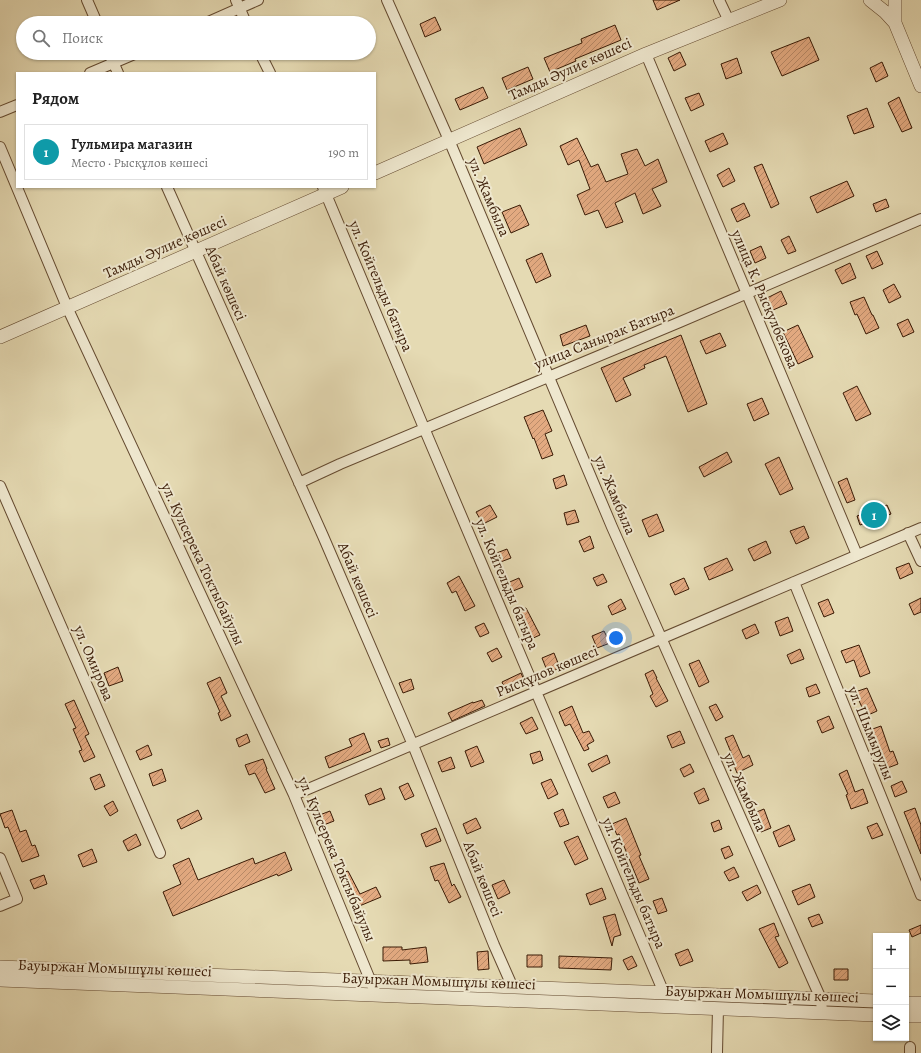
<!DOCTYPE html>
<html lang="ru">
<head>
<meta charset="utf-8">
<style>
  body { margin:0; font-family:Alegreya,serif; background:#f6f6f6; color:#222 }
  .controls { position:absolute; right:12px; bottom:12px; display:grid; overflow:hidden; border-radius:0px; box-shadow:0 1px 3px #0004 }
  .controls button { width:36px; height:36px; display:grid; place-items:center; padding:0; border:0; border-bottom:1px solid #e0e0e0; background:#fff; color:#222; font:20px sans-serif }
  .you { position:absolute; left:616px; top:638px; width:14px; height:14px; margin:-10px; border:3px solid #fff; border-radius:50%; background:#1a73e8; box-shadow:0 0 0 6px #1a73e833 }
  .badge { display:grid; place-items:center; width:26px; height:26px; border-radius:50%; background:#7c3aed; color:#fff; font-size:13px; font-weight:700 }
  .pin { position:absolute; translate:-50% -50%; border:2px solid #fff; box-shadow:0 1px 4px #0006 }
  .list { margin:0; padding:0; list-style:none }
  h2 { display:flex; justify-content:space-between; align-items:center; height:52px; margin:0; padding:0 16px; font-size:17px }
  h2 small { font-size:13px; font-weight:400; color:#767676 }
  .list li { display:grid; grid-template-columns:26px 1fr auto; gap:12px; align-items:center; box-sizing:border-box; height:56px; margin:0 8px 8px; padding:0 8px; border:1px solid #e0e0e0; border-radius:0px }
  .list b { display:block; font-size:15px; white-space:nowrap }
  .list p { margin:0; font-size:13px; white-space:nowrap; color:#767676 }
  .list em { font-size:13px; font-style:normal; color:#767676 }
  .icon { flex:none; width:22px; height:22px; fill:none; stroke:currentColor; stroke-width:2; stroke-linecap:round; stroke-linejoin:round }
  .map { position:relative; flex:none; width:921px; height:1053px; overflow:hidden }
  .search { position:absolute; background:#fff; box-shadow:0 1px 3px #0004; left:16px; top:16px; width:360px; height:44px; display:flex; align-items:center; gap:10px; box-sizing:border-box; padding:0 14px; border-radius:22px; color:#767676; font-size:15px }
  .panel { position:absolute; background:#fff; box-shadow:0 1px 3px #0004; left:16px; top:72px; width:360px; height:116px; border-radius:0px }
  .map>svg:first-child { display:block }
</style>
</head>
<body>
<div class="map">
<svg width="921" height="1053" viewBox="0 0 921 1053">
  <defs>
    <pattern id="building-hatch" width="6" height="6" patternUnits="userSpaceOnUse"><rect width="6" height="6" fill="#e3aa81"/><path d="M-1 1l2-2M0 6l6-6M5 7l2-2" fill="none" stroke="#b98a68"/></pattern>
  </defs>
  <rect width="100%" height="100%" fill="#e5dab3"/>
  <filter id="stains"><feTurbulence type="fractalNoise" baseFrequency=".005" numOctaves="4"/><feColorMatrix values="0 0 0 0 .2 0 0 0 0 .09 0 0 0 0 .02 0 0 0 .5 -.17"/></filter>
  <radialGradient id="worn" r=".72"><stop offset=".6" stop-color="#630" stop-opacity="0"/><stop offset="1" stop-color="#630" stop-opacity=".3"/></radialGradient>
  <!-- building -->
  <path fill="url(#building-hatch)" stroke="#391a05" d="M653 0H680L657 10Z
    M435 17 441 30 425 37 420 24Z
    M615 25 621 40 575 59 576 61 550 72 544 58 582 43 581 39Z
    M809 37 819 60 782 76 771 52Z
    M680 52 686 65 674 71 668 58Z
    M737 58 742 73 726 79 721 64Z
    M882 62 888 76 876 82 870 68Z
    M528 67 533 79 507 90 502 78Z
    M483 87 488 98 460 110 455 99Z
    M699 93 704 105 691 111 685 98Z
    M899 97 912 128 902 132 888 103Z
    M867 108 874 127 854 134 847 116Z
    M520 128 527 145 484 164 477 147Z
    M723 133 728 144 710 152 705 141Z
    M577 138 591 167 598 164 606 182 628 174 621 154 637 149 645 166 658 159 667 182 652 189 661 206 643 214 635 193 615 203 623 222 606 228 598 210 585 215 577 195 590 189 579 160 568 165 560 146Z
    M762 164 779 204 771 208 754 167Z
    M729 168 735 181 723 187 717 175Z
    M847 181 854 196 817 213 810 197Z
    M886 199 889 207 876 212 873 204Z
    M744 203 750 216 737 222 731 209Z
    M520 205 529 225 511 233 502 212Z
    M789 236 796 251 788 254 781 240Z
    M761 246 766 258 755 263 750 251Z
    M877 251 883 264 872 269 866 256Z
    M542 253 551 276 536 283 526 260Z
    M850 263 856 278 842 284 835 270Z
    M894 284 901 297 889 303 883 290Z
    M781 291 787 304 773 310 767 298Z
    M864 297 872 315H873L879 328 866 334 857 314 855 315 850 302Z
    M908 319 914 332 903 337 897 324Z
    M586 325 590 336 563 346 560 335Z
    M798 325 813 357 798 364 783 332Z
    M720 333 726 346 706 354 700 341Z
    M681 335 707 404 688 412 666 356 644 365 645 368 623 378 631 395 616 402 601 368Z
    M857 386 871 414 856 421 843 393Z
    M762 398 769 414 754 421 747 404Z
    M543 410 552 431 545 434 553 455 542 459 534 438 533 439 524 417Z
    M727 452 732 462 704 477 699 467Z
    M779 457 793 489 780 495 765 464Z
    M564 475 567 485 556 489 553 479Z
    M847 478 855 500 847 503 838 482Z
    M490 505 497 517 483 524 476 512Z
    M887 505 891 514 860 525 857 516Z
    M575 510 579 522 567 525 564 513Z
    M657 514 664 531 649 537 642 520Z
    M804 526 809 538 796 544 790 531Z
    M590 536 594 548 584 552 579 541Z
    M766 541 771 553 754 561 748 549Z
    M507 549 511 558 498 563 494 554Z
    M727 558 733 570 709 580 704 568Z
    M909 563 913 573 900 579 896 568Z
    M603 574 607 582 597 586 593 578Z
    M459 576 475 606 465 611 456 591 452 593 447 583Z
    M519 578 523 587 508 593 505 584Z
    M684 578 689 589 675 595 670 584Z
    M921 598V612L914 615 909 604Z
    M621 599 626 609 612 615 608 606Z
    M828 599 834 613 824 617 818 603Z
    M526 608 540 635 531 639 519 611Z
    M788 617 793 631 780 636 775 622Z
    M484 623 489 633 480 637 475 627Z
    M755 624 759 633 746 639 742 630Z
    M604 631 610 643 597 648 592 636Z
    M859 645 870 673 860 677 854 660 846 663 841 651Z
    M497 648 502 657 492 662 487 653Z
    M800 649 804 659 791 664 787 655Z
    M554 653 560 668 548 673 542 658Z
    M699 660 709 682 699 687 689 664Z
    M118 667 123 681 109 686 104 673Z
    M653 670 657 678H656L668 701 656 707 650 696 653 694 645 674Z
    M521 673 526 685 507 694 502 682Z
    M220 677 227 693 221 696 231 716 221 721 218 713 220 712 207 683Z
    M411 679 414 689 403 693 399 683Z
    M816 684 820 693 809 697 806 688Z
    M867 688 877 711 866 716 855 692Z
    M74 700 89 734 85 736 95 757 84 762 79 751 82 750 73 729 76 728 65 704Z
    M482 700 485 706 452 721 448 713 473 702V703Z
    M716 704 723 717 716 721 709 707Z
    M572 706 583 733 589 731 594 741 587 745 589 749 584 751 570 724 565 726 559 712Z
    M829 716 834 728 822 733 817 721Z
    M532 717 538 729 526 734 520 723Z
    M881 726 890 752 893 751 898 764 885 769 875 743 872 744 867 731Z
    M680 731 685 743 672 748 667 736Z
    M364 733 371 751 329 768 325 757 352 746 349 739Z
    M247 734 250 742 239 747 236 739Z
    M733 735 743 758 749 755 753 765 737 773 733 763 735 762 725 738Z
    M388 738 390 745 381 748 378 741Z
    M148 745 152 755 140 760 136 751Z
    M477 746 484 762 471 767 465 751Z
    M540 751 543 760 533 764 530 754Z
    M607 755 610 763 592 772 588 764Z
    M451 757 455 768 442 772 438 762Z
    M263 759 267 769H266L275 789 265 793 255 773 249 775 245 765Z
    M690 764 694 772 684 777 680 769Z
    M162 769 166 781 153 786 149 774Z
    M847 770 855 792 863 789 868 803 851 809 846 795 848 794 839 774Z
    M100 774 105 786 95 790 90 778Z
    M551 779 558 794 548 799 541 783Z
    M902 781 907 792 895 797 891 786Z
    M408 783 414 796 405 800 399 787Z
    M381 788 385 799 369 805 365 795Z
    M704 788 709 800 699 804 694 793Z
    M615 792 620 803 608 808 603 797Z
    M113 801 118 811 110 816 104 806Z
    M915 808 921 825V854L904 812Z
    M563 809 569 824 560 827 554 813Z
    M764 809 771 828 761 832 754 813Z
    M12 810 20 832 26 830 32 846 35 845 39 856 22 862 8 827 5 828 0 814Z
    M198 810 202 819 181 829 177 820Z
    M330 811 334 821 321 826 317 816Z
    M476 818 481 828 467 834 463 824Z
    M626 818 641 855 639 856 649 879 639 883 619 834 617 835 612 824Z
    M719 820 722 829 714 832 711 823Z
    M877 823 883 835 872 839 867 827Z
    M789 825 795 840 779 847 773 832Z
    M436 828 441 841 426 847 421 834Z
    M136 834 141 845 128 851 123 841Z
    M578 836 588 859 575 865 564 842Z
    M729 846 733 855 725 859 721 849Z
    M92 849 97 862 83 867 78 855Z
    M285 852 292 870 278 876 277 874 173 916 163 892 181 884 173 865 189 858 198 880 253 858 255 864Z
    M444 863 452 886 454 884 461 897 449 903 438 880 435 881 430 867Z
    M734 867 739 877 729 881 724 872Z
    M348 871 360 894 376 887 381 897 357 907 347 884 345 885 340 874Z
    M44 875 47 884 34 889 30 880Z
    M504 880 510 893 498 899 492 885Z
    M810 884 815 897 798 905 792 891Z
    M757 885 761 893 747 901 742 892Z
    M602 888 606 899 590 905 586 894Z
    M662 898 667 911 658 914 653 901Z
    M615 914 621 935 614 937 612 946 603 917Z
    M819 914 823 923 812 927 808 918Z
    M774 923 779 936 775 937 788 963 779 968 759 929Z
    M921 925V933L912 937 909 930Z
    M383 947H402V950L426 947 428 962 410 964V960L383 961Z
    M688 949 693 961 680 966 675 954Z
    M488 951 489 969 478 970 477 952Z
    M527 955H542V967H527Z
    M559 956 612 958 611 970 559 968Z
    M632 956 637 966 628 970 623 960Z
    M834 969H848V980H834Z"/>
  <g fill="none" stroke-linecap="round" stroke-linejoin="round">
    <defs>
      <path id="minor" d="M87 0 97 23
        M236 0 246 23
        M387 0 449 140 612 527 821 999 822 1013
        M719 0 729 21
        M206 23 258 0
        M109 53 118 73
        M260 53 270 73
        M646 54 857 555
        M90 73 137 53
        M0 112 17 105
        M0 147 67 307 294 795 373 987
        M167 187 323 536 413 745 494 945 513 988
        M323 187 424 428 664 993
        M299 483 340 464 680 322 921 219
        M0 486 160 853
        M908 533 921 561
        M794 582 921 895
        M294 795 921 528
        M0 858 17 899 0 906
        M910 1047V1053
        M717 1053 718 1008"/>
      <path id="tertiary" d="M870 0 885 12 895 23 921 86
        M895 23V0
        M375 173 646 54 780 0
        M0 337 342 187
        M0 967 876 1001
        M0 980 876 1015
        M906 1003H921
        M906 1016H921"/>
    </defs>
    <!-- minor casing -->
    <use href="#minor" stroke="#644a30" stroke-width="12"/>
    <!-- tertiary casing -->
    <use href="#tertiary" stroke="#644a30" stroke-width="14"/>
    <!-- minor -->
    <use href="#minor" stroke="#eee7ce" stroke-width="10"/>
    <!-- tertiary -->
    <use href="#tertiary" stroke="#eee7ce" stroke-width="13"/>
  </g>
  <g text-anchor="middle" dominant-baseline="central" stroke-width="4" stroke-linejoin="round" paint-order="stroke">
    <!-- street labels -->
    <g font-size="15" fill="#391a05" stroke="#eee7ce">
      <text transform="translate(570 69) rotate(-24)">Тамды Әулие көшесі</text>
      <text transform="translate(489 197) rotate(67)">ул. Жамбыла</text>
      <text transform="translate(165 247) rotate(-24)">Тамды Әулие көшесі</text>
      <text transform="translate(226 283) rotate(66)">Абай көшесі</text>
      <text transform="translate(381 286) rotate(67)">ул. Койгельды батыра</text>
      <text transform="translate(765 299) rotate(67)">улица К. Рыскулбекова</text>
      <text transform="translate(604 337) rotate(-22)">улица Санырак Батыра</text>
      <text transform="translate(615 495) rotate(67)">ул. Жамбыла</text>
      <text transform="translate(203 564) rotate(65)">ул. Кулсерека Токтыбайулы</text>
      <text transform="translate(358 580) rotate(67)">Абай көшесі</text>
      <text transform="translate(507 584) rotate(67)">ул. Койгельды батыра</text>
      <text transform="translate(94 663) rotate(67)">ул. Омирова</text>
      <text transform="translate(547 671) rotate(-23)">Рысқұлов көшесі</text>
      <text transform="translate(871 733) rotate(68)">ул. Шымырулы</text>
      <text transform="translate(745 792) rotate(66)">ул. Жамбыла</text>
      <text transform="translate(337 859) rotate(67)">ул. Кулсерека Токтыбайулы</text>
      <text transform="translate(483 879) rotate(68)">Абай көшесі</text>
      <text transform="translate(634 883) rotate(67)">ул. Койгельды батыра</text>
      <text transform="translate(115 968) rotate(2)">Бауыржан Момышұлы көшесі</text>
      <text transform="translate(439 981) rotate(2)">Бауыржан Момышұлы көшесі</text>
      <text transform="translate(762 994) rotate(2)">Бауыржан Момышұлы көшесі</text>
    </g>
  </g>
  <rect width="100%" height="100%" filter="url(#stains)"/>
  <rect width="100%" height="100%" fill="url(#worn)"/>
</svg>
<div class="controls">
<button>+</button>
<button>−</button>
<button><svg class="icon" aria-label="layers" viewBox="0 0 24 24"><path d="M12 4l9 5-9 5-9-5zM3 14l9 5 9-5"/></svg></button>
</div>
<div class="you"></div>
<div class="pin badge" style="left:874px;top:515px;background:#0f9aa8">1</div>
<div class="search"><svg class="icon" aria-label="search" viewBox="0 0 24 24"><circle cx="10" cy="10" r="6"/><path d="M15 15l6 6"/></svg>Поиск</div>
<section class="panel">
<h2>Рядом<small></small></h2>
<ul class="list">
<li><span class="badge" style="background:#0f9aa8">1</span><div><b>Гульмира магазин</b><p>Место · Рысқұлов көшесі</p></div><em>190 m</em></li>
</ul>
</section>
</div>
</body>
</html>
